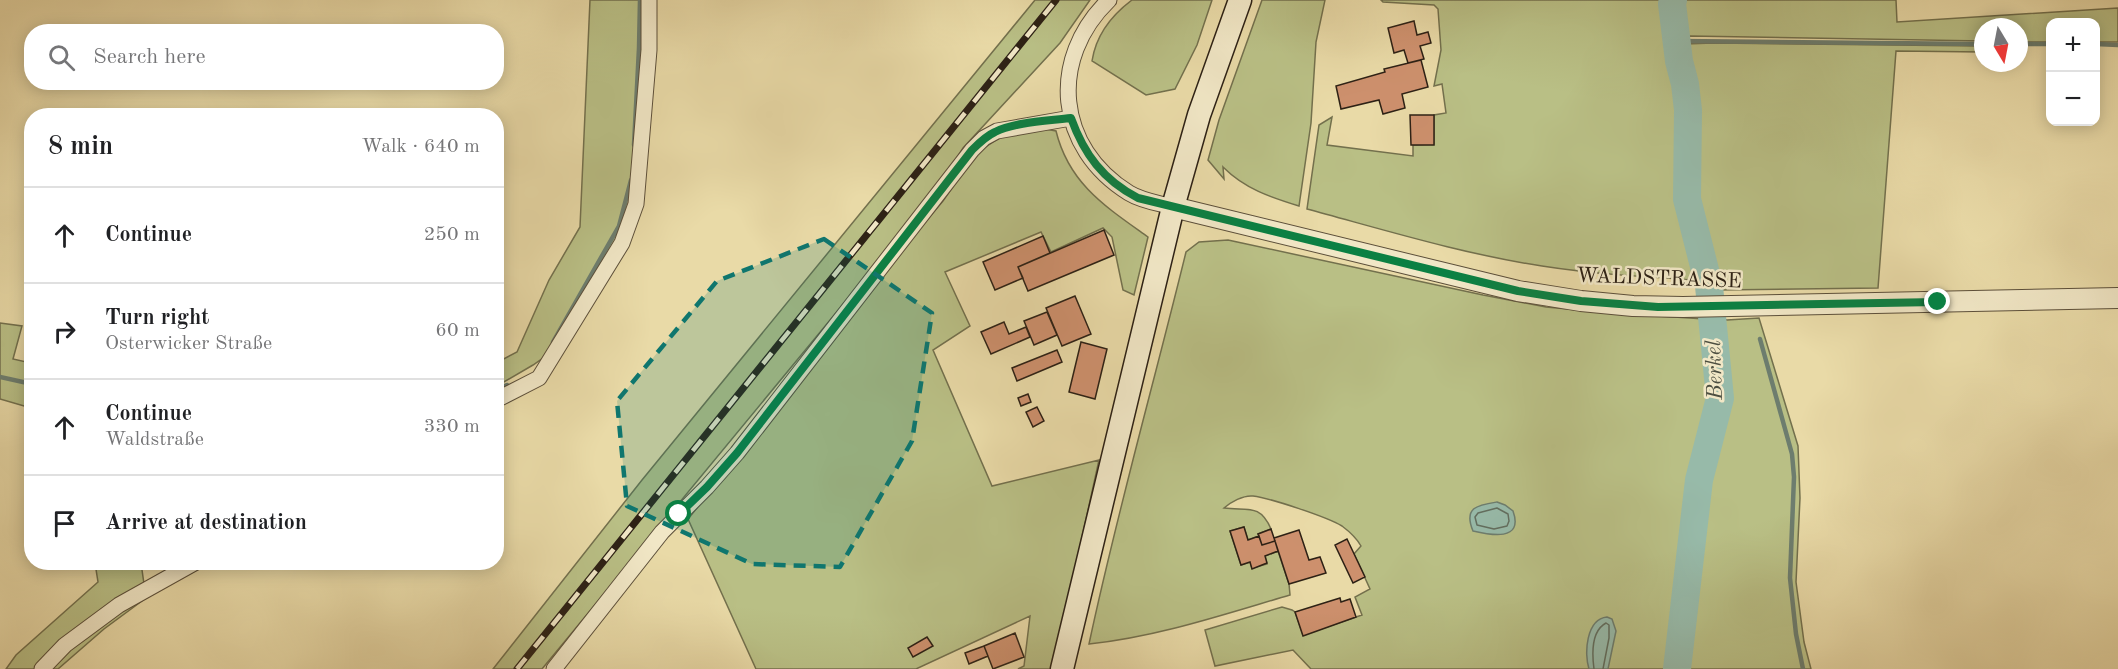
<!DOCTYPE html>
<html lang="en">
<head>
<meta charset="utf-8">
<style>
  body { margin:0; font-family:"Old Standard TT",serif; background:#f2f2f2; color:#202124 }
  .controls { position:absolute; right:18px; top:18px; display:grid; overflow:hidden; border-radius:12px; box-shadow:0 3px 15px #0003 }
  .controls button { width:54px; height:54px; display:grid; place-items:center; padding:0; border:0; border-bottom:2px solid #e0e0e0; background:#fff; color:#202124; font:30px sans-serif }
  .compass { position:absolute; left:1974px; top:18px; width:54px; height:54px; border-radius:50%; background:#fff; box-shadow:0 3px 15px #0003; rotate:170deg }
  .stop { position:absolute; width:18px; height:18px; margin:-14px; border:4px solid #0b8043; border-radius:50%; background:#fff }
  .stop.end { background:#0b8043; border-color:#fff; box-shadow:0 2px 6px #0008 }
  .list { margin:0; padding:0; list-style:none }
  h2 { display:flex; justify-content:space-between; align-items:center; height:78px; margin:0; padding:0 24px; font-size:26px }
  h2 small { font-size:20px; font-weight:400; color:#757577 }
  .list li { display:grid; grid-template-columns:39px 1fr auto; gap:18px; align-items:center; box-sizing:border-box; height:96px; padding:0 24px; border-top:2px solid #e0e0e0 }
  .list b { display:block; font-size:22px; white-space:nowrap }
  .list p { margin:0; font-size:20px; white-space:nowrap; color:#757577 }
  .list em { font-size:20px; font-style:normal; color:#757577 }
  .icon { flex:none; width:33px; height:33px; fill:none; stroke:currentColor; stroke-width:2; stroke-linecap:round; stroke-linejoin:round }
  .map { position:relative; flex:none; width:2118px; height:669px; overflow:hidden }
  .search { position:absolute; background:#fff; box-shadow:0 3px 15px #0003; left:24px; top:24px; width:480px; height:66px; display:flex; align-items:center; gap:15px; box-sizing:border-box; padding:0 21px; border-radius:24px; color:#757577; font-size:22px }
  .panel { position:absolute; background:#fff; box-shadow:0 3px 15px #0003; left:24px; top:108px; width:480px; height:462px; border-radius:24px }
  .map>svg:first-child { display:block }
</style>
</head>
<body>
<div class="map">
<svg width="2118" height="669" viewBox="0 0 2118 669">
  <rect width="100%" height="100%" fill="#e9daa7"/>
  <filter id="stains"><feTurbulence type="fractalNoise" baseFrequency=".00333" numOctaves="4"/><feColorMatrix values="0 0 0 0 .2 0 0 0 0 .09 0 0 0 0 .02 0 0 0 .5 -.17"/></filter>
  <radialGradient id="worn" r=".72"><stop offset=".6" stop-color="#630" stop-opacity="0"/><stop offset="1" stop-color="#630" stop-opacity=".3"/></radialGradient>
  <!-- green -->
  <path fill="#b9bf85" stroke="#73704d" stroke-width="1.5" d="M590 0H647L638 184 624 234 560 346 533 365 497 386 496 363 517 352 549 280 580 227Z
    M1035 0H1090L1060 43 963 148 935 193 542 669H493L642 480Z
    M1132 0H1212L1197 45 1175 89 1146 95 1092 61C1096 35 1112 15 1132 0Z
    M1262 0H1325L1316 42 1311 123 1299 206C1270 197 1245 189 1223 167L1224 179 1208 160 1219 120Z
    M1381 0H1664L1671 58 1681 108 1682 138 1678 197 1697 280C1645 277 1593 274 1542 266 1463 254 1385 230 1307 209L1319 125 1332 117 1327 145 1413 156V145L1434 144V115L1446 113 1442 84 1434 86 1441 50 1438 9 1434 5 1383 2Z
    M1681 0H1896L1897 22 2118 8V42H2096V22H2050V42H2019V27H1983V41L1690 36 1685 39Z
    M1713 43 1983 46V52L1896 51 1878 288 1719 290 1694 194 1697 106 1692 77 1686 58 1685 44Z
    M1040 128 1056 131C1069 184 1106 207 1148 237L1134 295 1123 290 1112 237 1103 228 1051 252 1041 232 945 272 970 326 933 350 992 486 1099 460 1053 669H1018L1024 666 1030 616 916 669H756L688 519 740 455 853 308 943 201 976 153 999 138Z
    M1228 240 1483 295 1546 307 1611 313 1705 319 1712 356 1717 398 1697 481 1674 669H1311L1293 650 1215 666 1205 630 1282 607 1292 610 1295 612 1303 635 1362 615 1355 597 1370 589 1354 554 1361 546C1356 537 1350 532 1342 526 1327 517 1270 498 1253 496 1243 495 1231 502 1224 508 1247 511 1260 503 1271 529L1258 534 1259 536 1248 540 1244 527 1230 531 1241 565 1250 562 1252 568 1267 564 1265 556 1278 551 1289 584 1290 595C1225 614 1157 637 1089 644 1117 512 1154 383 1186 252L1199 242Z
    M1716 318 1727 320 1759 318 1798 446 1800 498 1796 582 1804 642 1811 669H1679L1701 481 1723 397Z
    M0 323 22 326 13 359 31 363V408L0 399Z
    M95 563H141L146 598 104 629 58 669H6L16 655 98 582Z"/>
  <!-- water -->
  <path fill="#97baa9" stroke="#6d7d6e" stroke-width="1.5" d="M1497 502 1505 505 1513 511C1524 542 1490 535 1473 531 1463 507 1478 505 1497 502Z
    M1607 617 1612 619 1616 631 1608 669H1589C1584 654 1586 619 1607 617Z"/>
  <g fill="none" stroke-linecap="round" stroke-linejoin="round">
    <!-- shore -->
    <path stroke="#626e5f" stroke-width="1.5" d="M1497 508 1508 514 1509 521 1507 526 1494 529 1477 525 1475 517 1478 513Z
      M1594 669C1592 654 1591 631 1606 623L1609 625V638L1603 669"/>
    <!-- stream -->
    <path stroke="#6d7d6e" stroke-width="4.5" d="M1678 41 1983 44
      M2019 44H2050
      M2096 44 2118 45
      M634 145 639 48 640 0
      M1760 339 1792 454 1794 477 1790 578 1796 634 1803 669
      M553 342 619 226 631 180
      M0 377 32 384
      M496 390 507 385"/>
    <!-- river -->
    <path stroke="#97baa9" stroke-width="28" d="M1673 0 1672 4 1679 61 1685 84 1688 110 1687 199 1709 286 1720 398 1699 480 1677 669"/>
  </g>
  <!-- building -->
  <path fill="#cd906d" stroke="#2d2115" stroke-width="1.5" d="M1414 21 1417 35 1428 32 1431 43 1420 46 1424 59 1408 63 1404 50 1394 53 1388 28Z
    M1421 60 1428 87 1402 94 1405 108 1383 114 1379 100 1341 109 1336 86 1385 72 1384 69Z
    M1410 115H1434V145H1411Z
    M1104 230 1114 255 1028 291 1018 267Z
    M1043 236 1050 253 1018 267 1023 278 995 290 983 262Z
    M1075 296 1091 334 1062 346 1046 308Z
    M1047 312 1057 335 1034 345 1024 321Z
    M1004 322 1009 334 1026 327 1030 337 991 354 981 332Z
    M1081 342 1107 349 1095 399 1069 392Z
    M1057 350 1062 362 1017 381 1012 368Z
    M1028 394 1031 402 1021 406 1018 398Z
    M1037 407 1044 421 1033 427 1026 412Z
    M1244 527 1248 540 1259 536 1262 545 1275 541 1278 551 1265 556 1267 563 1252 569 1250 562 1241 565 1230 531Z
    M1271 529 1275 541 1262 545 1258 534Z
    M1299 530 1309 560 1320 557 1326 573 1289 584 1274 538Z
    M1347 539 1365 577 1353 583 1335 545Z
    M1340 598 1341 602 1350 599 1356 617 1303 636 1295 612Z
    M1015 633 1024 657 993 669 984 646Z
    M927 637 933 646 913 657 908 648Z
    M984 646 988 656 969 664 965 653Z"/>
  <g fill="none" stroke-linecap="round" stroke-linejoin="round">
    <defs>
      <path id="minor" d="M1109 0C1048 59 1056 148 1129 193 1142 201 1158 203 1173 207
        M496 400 539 378 622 243 636 204 649 50V0
        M42 669 65 645 119 605 196 562
        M554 669 662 532 707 487 737 453 972 150 984 138 997 131 1071 118"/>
      <path id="tertiary" d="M1173 207 1518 291 1581 301 1633 306 1683 307 2118 298"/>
      <path id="secondary" d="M1062 669 1173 207 1199 115 1240 0"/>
    </defs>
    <!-- minor casing -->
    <use href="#minor" stroke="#5c4f3a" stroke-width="17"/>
    <!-- tertiary casing -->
    <use href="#tertiary" stroke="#5c4f3a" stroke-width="22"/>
    <!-- secondary casing -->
    <use href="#secondary" stroke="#2d2115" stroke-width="25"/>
    <!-- minor -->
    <use href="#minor" stroke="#f1e7c6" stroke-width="15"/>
    <!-- tertiary -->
    <use href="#tertiary" stroke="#f1e7c6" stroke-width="20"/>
    <!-- secondary -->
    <use href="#secondary" stroke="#f1e7c6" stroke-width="22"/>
    <defs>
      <path id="rail" d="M517 669 1056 0"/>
    </defs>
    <!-- rail casing -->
    <use href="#rail" stroke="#2d2115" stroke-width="7"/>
    <!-- rail -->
    <use href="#rail" stroke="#f1e7c6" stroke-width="4.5" stroke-dasharray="14" stroke-linecap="butt"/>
  </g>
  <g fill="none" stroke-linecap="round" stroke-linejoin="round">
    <!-- route -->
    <path stroke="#0b8043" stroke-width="8" d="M679 514 707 487 737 453 972 150C979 143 986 136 995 132 1015 122 1048 121 1071 118 1084 154 1103 180 1138 198L1518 291 1581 301 1658 307 1938 302"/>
  </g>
  <!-- marked area -->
  <path fill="#0f766e" fill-opacity="0.2" stroke="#0f766e" stroke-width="4.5" stroke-dasharray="12 8" stroke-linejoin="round" d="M824 239 932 313 912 441 840 567 752 564 627 506 617 401 717 281Z"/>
  <g text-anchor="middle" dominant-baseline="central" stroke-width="5" stroke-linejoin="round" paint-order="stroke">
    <!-- street labels -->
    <g font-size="21" fill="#2d2115" stroke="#f1e7c6">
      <text transform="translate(1659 279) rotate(2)">WALDSTRASSE</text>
    </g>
    <!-- water labels -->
    <g font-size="22" font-style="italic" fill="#4d4f41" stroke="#f1e7c6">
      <text transform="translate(1715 370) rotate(-92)">Berkel</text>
    </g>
  </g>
  <rect width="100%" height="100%" filter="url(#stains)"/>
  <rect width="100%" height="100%" fill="url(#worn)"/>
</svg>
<div class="controls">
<button>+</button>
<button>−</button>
</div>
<svg class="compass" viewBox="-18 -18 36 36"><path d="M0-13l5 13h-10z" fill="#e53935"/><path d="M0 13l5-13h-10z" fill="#757577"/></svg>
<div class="stop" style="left:679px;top:514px"></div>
<div class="stop end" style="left:1938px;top:302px"></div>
<div class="search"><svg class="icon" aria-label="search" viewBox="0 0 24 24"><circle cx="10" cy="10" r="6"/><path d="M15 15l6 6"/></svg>Search here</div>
<section class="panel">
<h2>8 min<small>Walk · 640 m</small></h2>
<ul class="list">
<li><svg class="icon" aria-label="ahead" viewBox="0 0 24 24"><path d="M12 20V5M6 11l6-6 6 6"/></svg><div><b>Continue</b></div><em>250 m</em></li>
<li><svg class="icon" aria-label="right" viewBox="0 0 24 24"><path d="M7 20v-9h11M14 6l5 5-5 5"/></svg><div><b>Turn right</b><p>Osterwicker Straße</p></div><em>60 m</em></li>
<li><svg class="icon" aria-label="ahead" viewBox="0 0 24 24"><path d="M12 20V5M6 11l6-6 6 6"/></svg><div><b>Continue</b><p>Waldstraße</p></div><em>330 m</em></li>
<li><svg class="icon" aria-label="arrive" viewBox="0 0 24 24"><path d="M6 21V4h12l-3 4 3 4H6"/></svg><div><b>Arrive at destination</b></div></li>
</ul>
</section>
</div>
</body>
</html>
